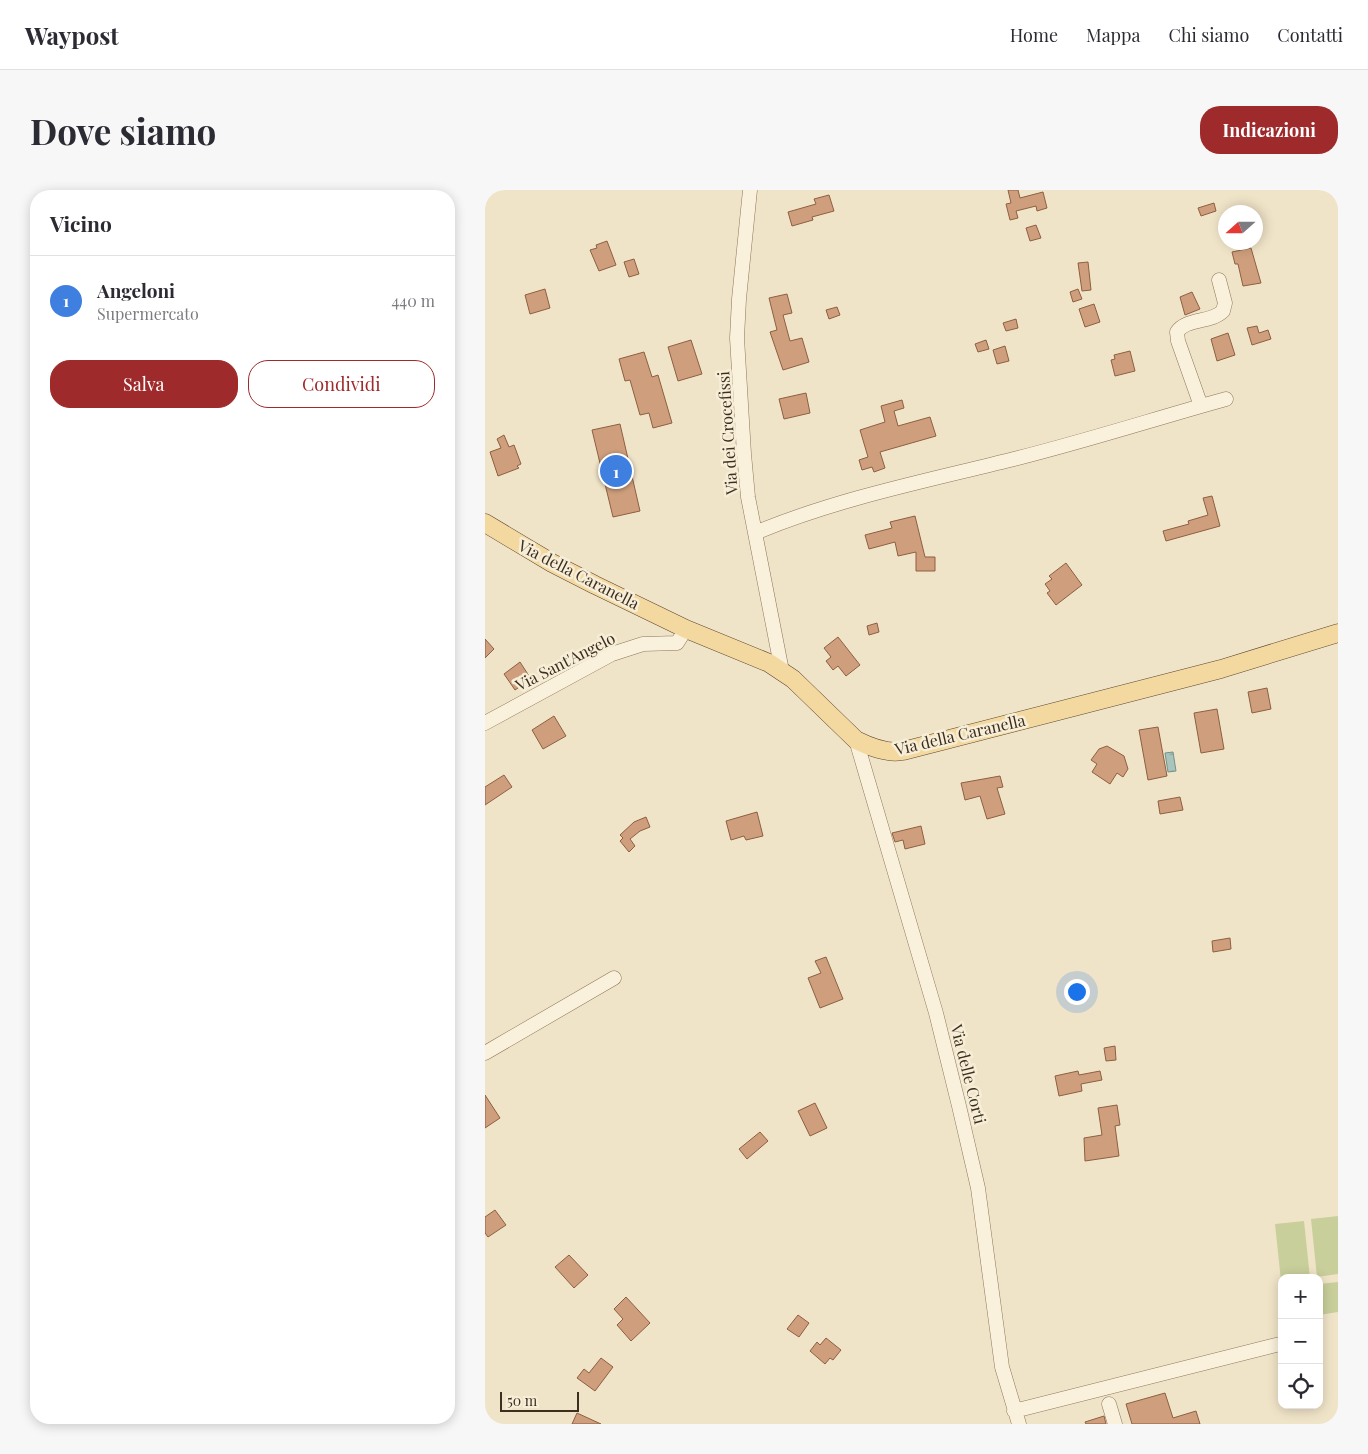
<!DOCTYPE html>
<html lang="it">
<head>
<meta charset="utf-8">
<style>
  body { margin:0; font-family:"Playfair Display",serif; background:#f7f7f7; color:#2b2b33 }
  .controls { position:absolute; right:15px; bottom:15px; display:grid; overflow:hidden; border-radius:10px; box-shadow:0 2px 12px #0003 }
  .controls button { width:45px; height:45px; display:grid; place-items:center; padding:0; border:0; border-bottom:1px solid #e1e1e2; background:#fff; color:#2b2b33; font:25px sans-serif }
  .compass { position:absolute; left:733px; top:15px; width:45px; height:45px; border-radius:50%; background:#fff; box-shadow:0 2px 12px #0003; rotate:249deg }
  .scale { position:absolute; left:15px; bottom:12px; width:79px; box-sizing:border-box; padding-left:5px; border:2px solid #3d2e20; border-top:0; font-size:14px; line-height:18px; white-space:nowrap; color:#3d2e20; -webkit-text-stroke:4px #f7eed8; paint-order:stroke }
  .you { position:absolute; left:591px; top:801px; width:18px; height:18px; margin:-12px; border:4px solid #fff; border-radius:50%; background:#1a73e8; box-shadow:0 0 0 8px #1a73e833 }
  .badge { display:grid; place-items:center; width:32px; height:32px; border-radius:50%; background:#9e2a2b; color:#fff; font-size:16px; font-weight:700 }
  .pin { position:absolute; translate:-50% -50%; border:2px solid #fff; box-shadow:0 1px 5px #0006 }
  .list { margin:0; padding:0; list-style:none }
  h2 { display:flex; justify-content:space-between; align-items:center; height:65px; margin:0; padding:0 20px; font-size:21px }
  h2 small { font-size:16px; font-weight:400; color:#7c7c81 }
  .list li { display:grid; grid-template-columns:32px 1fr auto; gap:15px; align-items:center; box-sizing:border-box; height:90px; padding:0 20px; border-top:1px solid #e1e1e2 }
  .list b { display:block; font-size:19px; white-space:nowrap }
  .list p { margin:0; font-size:16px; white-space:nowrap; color:#7c7c81 }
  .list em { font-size:16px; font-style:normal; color:#7c7c81 }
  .actions { display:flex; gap:10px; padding:15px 20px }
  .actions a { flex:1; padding:11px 0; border:1px solid #9e2a2b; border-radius:20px; text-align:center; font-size:18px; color:#9e2a2b }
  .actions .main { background:#9e2a2b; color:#fff }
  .icon { flex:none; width:28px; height:28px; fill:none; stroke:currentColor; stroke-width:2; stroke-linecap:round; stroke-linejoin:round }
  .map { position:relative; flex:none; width:853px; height:1234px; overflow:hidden; border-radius:20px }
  header { display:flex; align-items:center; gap:30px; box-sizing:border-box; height:70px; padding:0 25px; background:#fff; border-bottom:1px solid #e1e1e2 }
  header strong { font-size:24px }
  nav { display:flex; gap:28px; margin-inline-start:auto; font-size:18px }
  .intro { display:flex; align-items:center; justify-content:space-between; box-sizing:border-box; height:120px; padding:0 30px }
  h1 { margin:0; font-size:35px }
  .button { padding:12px 22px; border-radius:20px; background:#9e2a2b; color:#fff; font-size:18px; font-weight:700 }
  main { display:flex; gap:30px; padding:0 30px }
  aside { flex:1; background:#fff; border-radius:20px; box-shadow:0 2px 12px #0003 }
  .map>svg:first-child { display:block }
</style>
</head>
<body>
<header>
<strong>Waypost</strong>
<nav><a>Home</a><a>Mappa</a><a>Chi siamo</a><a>Contatti</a></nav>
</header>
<div class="intro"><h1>Dove siamo</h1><a class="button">Indicazioni</a></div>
<main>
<aside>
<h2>Vicino<small></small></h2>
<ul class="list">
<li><span class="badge" style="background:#3f7fe0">1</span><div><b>Angeloni</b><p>Supermercato</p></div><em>440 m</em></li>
</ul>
<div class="actions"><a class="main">Salva</a><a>Condividi</a></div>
</aside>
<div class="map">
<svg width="853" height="1234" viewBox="0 0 853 1234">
  <defs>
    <pattern id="water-ripples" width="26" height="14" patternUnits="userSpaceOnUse" patternTransform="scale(1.25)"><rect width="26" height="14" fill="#a9c4bc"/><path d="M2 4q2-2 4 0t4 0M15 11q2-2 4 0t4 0" fill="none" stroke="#8ba098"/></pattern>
  </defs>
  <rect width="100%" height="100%" fill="#f0e4c8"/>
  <!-- green -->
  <path fill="#c9cf9b" d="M853 1026V1084L832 1087 826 1029Z
    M819 1031 825 1088H797L796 1091 790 1034Z
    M853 1092V1122L834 1125V1094Z"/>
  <!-- water -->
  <path fill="url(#water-ripples)" stroke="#6f938a" d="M688 562 691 581 683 582 680 563Z"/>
  <!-- building -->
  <path fill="#cf9f7d" stroke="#8d5f41" d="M523 0H533L535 8 558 2 562 18 552 21 551 16 531 21 533 28 525 30 521 14 526 13Z
    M344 5 349 21 327 27 328 30 307 36 303 22 331 14 329 9Z
    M729 13 731 21 716 26 713 18Z
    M551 35 556 48 545 51 541 38Z
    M122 51 131 75 114 81 105 60 112 58 111 55Z
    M766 58 776 93 758 96 753 74H750L747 62Z
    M149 69 154 84 144 87 139 72Z
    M603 72 606 100 597 101 593 73Z
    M60 99 65 118 45 124 40 105Z
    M593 99 597 109 588 112 585 102Z
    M707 102 715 119 700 125 695 107Z
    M302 104 307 123 298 125 305 151 317 148 324 172 298 180 285 142 292 140 284 108Z
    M609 114 615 132 600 137 594 119Z
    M352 117 355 125 344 129 341 120Z
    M531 129 533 138 521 141 518 133Z
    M772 136 774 143 783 140 786 149 767 155 762 138Z
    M743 143 750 165 732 171 726 149Z
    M206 150 217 184 193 191 183 157Z
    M501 150 504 159 493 162 490 154Z
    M520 156 524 171 512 174 508 160Z
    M645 161 650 181 630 186 626 170 630 169 629 165Z
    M159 162 167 187 173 185 187 233 168 238 164 223 155 225 145 190 140 191 134 169Z
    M321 203 325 223 299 229 294 209Z
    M417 210 419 218 409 221 413 236 445 227 451 246 395 262 400 278 389 282 387 277 377 280 374 270 383 267 375 240 400 232 396 216Z
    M135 234 155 321 128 327 107 240Z
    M19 245 24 257 29 255 36 274 32 276 34 278 13 286 5 262 16 258 12 249Z
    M727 306 735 336 681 351 678 341 704 334 703 331 723 325 718 308Z
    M430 326 440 367H450V381H431V362L413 366 410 352 384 359 380 345 407 338 405 332Z
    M581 373 597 395 571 415 562 403 565 401 560 394 567 389 564 386Z
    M392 433 394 442 384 445 382 436Z
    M353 447 375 475 361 486 353 476 348 480 341 471 346 467 339 458Z
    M0 449 9 459 0 468Z
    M35 472 46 489 30 500 19 484Z
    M782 498 786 519 767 523 763 502Z
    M732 519 739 559 716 563 709 523Z
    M69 526 81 546 58 559 47 540Z
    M673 537 682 586 663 590 654 540Z
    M622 556 639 566 643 579 638 587 632 583 625 594 607 582 612 574 606 570 614 559Z
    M19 585 27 597 0 615V597Z
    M515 586 518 597 512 598 520 624 502 629 495 606 480 610 476 593Z
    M695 607 698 620 675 624 673 611Z
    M272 622 278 646 261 650 259 646 246 650 241 631Z
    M161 627 165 637 155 641 145 649 150 656 144 662 135 651 138 648 135 645 149 632Z
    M436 636 440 654 420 659 418 650 410 652 407 643Z
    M745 748 746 759 728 762 727 751Z
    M341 767 358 809 335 818 323 788 336 783 330 771Z
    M630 856 631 870 621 871 619 858Z
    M593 881 594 885 615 881 617 890 596 894 597 901 574 906 570 886Z
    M0 905 15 928 0 938Z
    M330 913 342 938 325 946 313 921Z
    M632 915 635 935 630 936 634 966 600 971 599 948 617 945 613 918Z
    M275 942 283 951 262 969 254 959Z
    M10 1020 21 1035 3 1047 0 1043V1027Z
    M84 1065 103 1085 89 1098 70 1077Z
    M141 1107 165 1133 146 1151 132 1135 138 1129 129 1119Z
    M313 1125 324 1133 314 1147 302 1139Z
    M341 1148 356 1160 348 1170 345 1168 340 1174 325 1161 332 1152 335 1155Z
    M116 1168 128 1177 110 1201 92 1188 99 1179 104 1183Z
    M680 1203 688 1228 711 1221 715 1234H647L641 1214Z
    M92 1223 116 1234H87Z
    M619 1226 621 1234H601L600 1232Z"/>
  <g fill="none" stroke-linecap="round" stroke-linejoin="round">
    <defs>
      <path id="minor" d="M265 0 254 109 252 148 259 264 263 307 297 481
        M716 216 693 151 692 142C701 128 726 133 738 121L740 113 734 90
        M270 343C351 309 440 291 525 270 598 252 669 229 741 209
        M0 533 127 464 158 454 192 453 201 439
        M371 550 451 823 474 916 493 998 517 1177 534 1234
        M0 863 129 788
        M624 1214 630 1234
        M529 1221 795 1154"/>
      <path id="major" d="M0 333 67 373 110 395 201 439 284 473 308 489 371 550C385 557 402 564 418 561L736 479 853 443"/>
    </defs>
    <!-- minor casing -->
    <use href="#minor" stroke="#8d765c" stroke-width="15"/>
    <!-- major casing -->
    <use href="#major" stroke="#5b4430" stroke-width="19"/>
    <!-- minor -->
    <use href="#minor" stroke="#faf1dc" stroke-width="14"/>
    <!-- major -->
    <use href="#major" stroke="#f3d9a0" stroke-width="18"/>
  </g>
  <g text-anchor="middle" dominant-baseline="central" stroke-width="5" stroke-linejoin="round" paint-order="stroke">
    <!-- street labels -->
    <g font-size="16" fill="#3d2e20" stroke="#f7eed8">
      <text transform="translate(242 243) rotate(-94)">Via dei Crocefissi</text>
      <text transform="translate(94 384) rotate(27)">Via della Caranella</text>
      <text transform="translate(80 471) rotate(-27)">Via Sant'Angelo</text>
      <text transform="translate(475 544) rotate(-13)">Via della Caranella</text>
      <text transform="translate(484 884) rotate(76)">Via delle Corti</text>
    </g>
  </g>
</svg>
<div class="controls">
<button>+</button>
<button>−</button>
<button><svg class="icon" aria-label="locate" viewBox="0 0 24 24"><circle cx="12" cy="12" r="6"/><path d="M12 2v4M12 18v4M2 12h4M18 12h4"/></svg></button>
</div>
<svg class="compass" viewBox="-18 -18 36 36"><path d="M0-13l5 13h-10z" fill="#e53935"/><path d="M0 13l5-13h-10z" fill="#7c7c81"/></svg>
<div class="scale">50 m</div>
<div class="you"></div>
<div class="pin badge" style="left:131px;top:281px;background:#3f7fe0">1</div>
</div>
</main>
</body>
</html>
